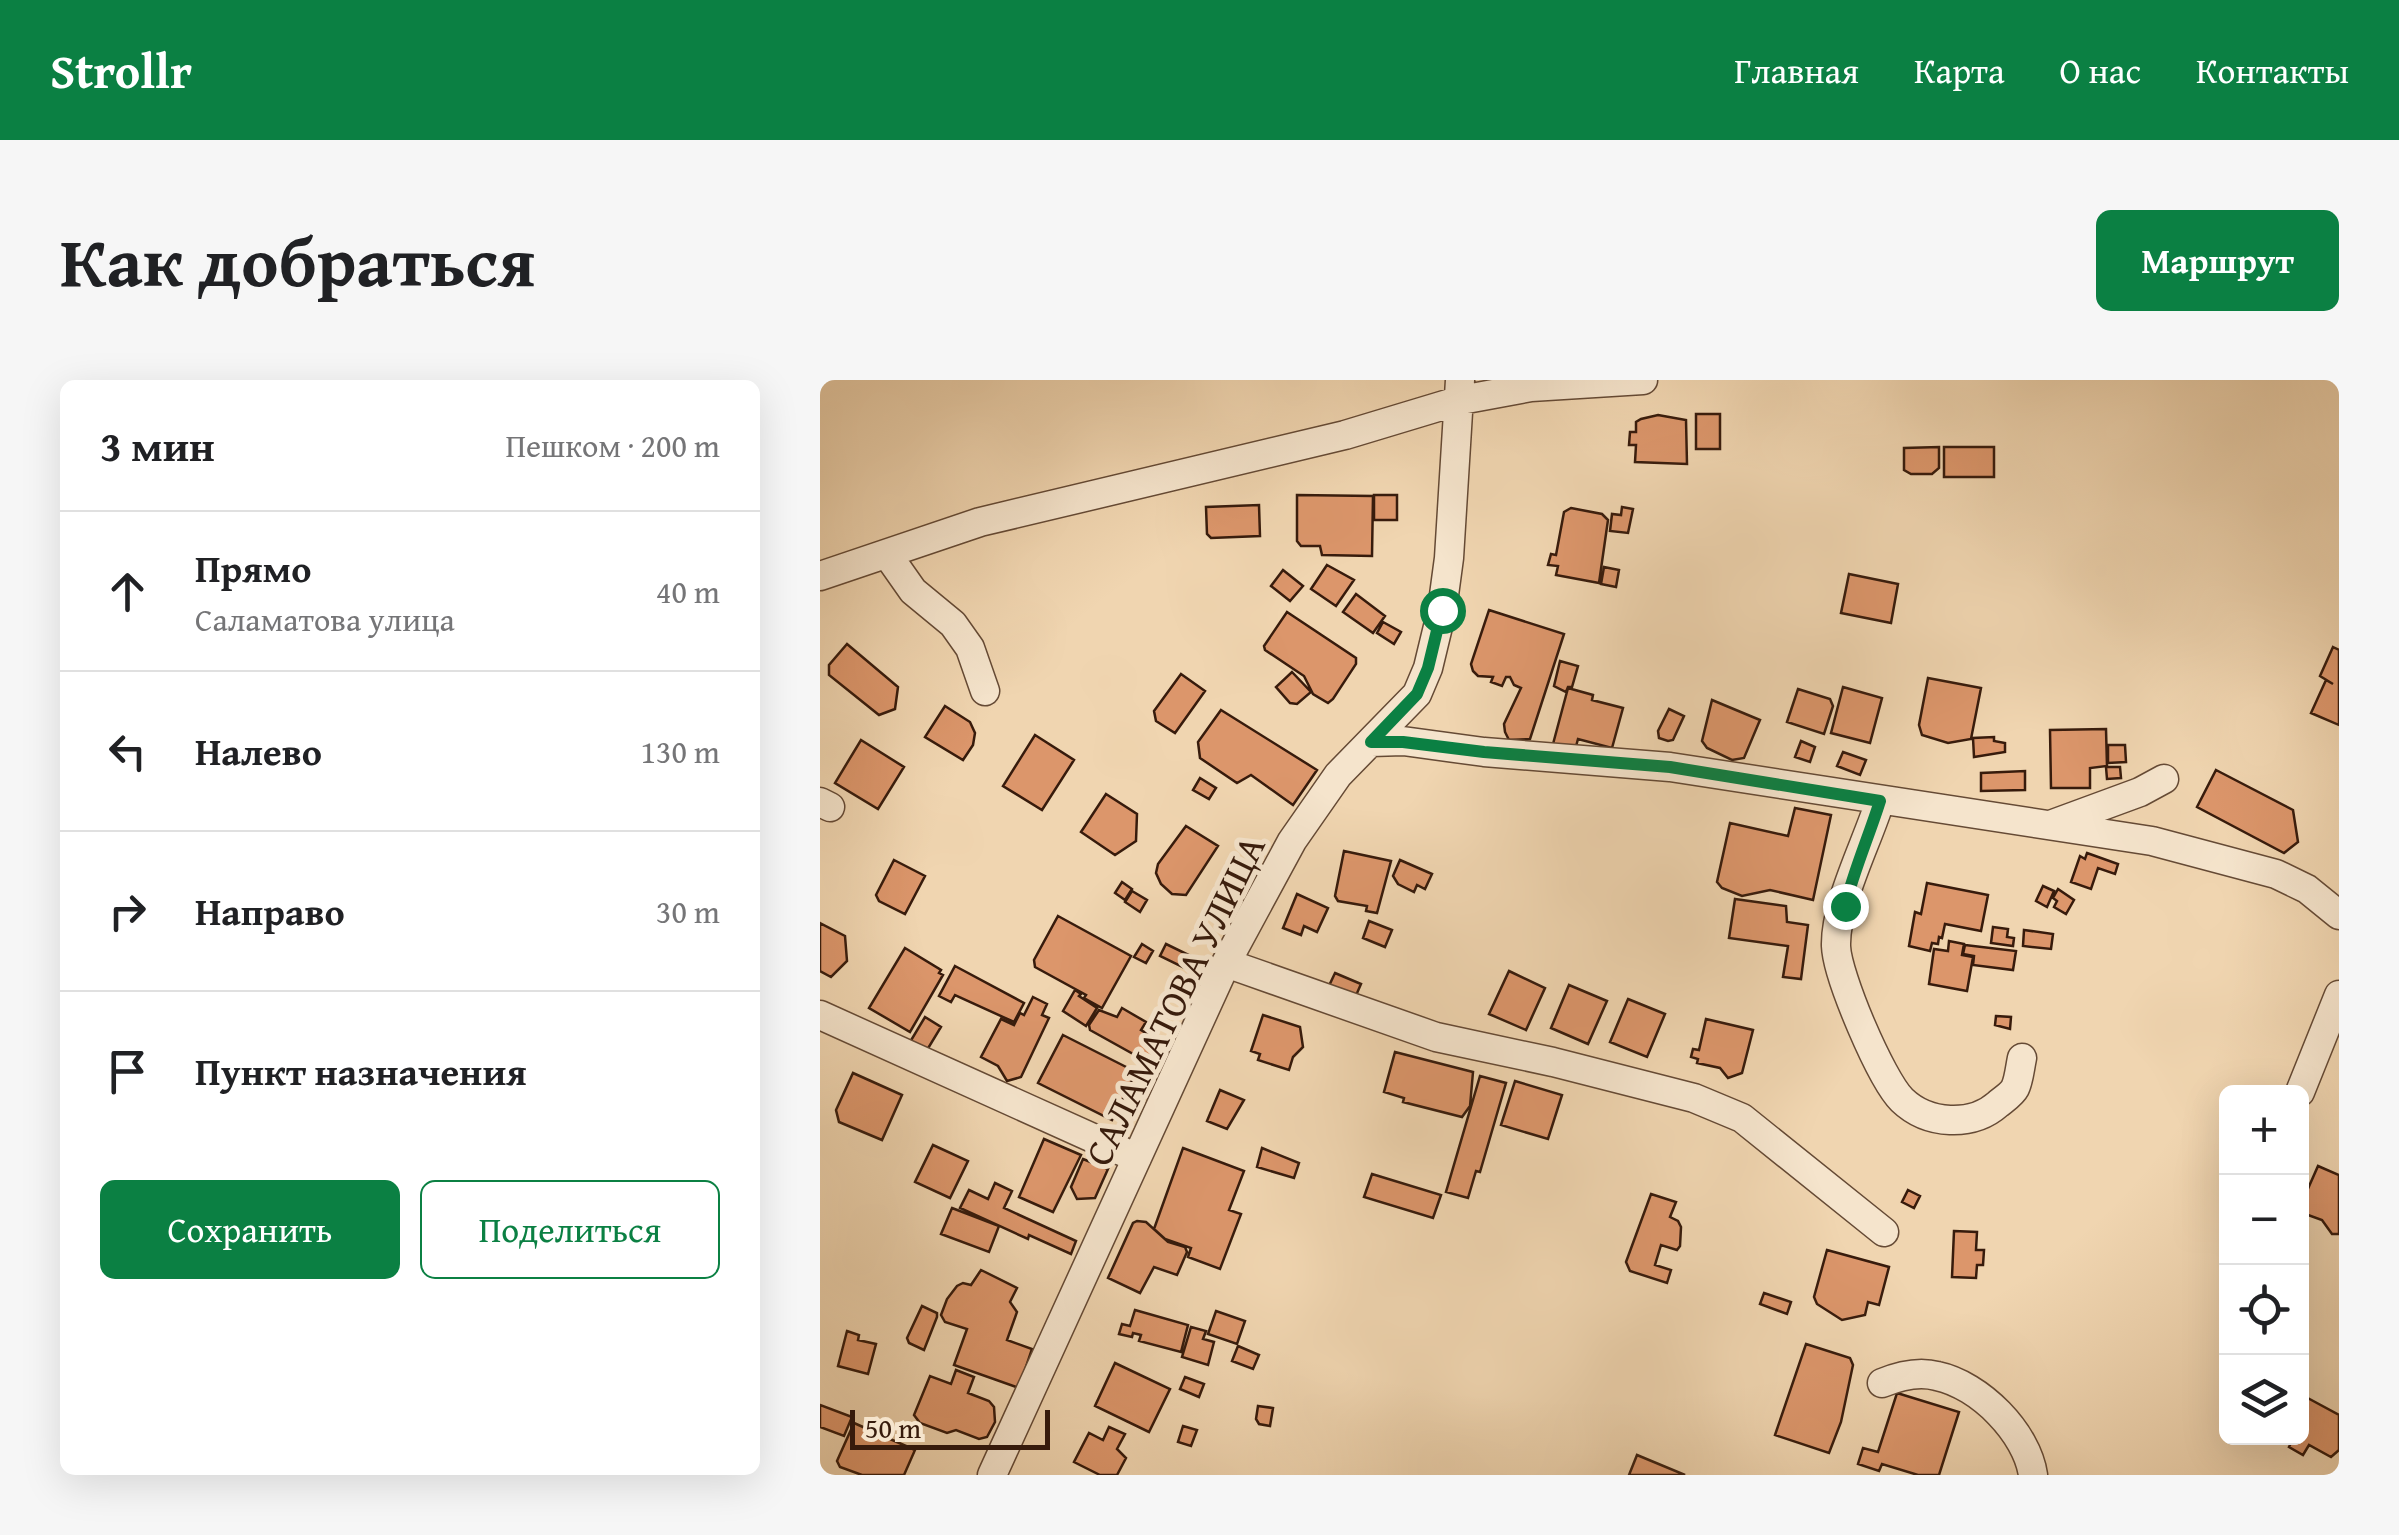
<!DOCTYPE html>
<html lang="ru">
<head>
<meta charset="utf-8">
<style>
  body { margin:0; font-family:"Gentium Book Plus",serif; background:#f6f6f6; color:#202124 }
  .controls { position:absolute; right:30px; bottom:30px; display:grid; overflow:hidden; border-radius:15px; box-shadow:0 10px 40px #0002 }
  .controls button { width:90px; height:90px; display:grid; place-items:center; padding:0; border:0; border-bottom:2px solid #e0e0e0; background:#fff; color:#202124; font:50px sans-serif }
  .scale { position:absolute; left:30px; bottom:25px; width:200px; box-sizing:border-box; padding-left:10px; border:5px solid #371b0c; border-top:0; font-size:28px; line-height:35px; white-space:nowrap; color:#371b0c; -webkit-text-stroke:8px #f5e4cc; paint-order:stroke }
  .stop { position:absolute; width:30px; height:30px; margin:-22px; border:8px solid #0b8043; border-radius:50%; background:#fff }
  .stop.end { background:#0b8043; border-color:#fff; box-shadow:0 2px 10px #0008 }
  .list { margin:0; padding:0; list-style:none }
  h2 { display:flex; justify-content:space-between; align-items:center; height:130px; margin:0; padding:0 40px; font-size:42px }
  h2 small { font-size:32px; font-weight:400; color:#757577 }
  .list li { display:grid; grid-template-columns:65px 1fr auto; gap:30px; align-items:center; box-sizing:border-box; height:160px; padding:0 40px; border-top:2px solid #e0e0e0 }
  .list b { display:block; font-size:38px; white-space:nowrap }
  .list p { margin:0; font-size:32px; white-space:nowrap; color:#757577 }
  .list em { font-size:32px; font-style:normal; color:#757577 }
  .actions { display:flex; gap:20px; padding:30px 40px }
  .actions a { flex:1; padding:22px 0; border:2px solid #0b8043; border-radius:15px; text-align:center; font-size:35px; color:#0b8043 }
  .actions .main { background:#0b8043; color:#fff }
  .icon { flex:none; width:55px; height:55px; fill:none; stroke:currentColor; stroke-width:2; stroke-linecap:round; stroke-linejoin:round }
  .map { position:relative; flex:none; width:1519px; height:1095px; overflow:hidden; border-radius:15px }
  header { display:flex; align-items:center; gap:60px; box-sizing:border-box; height:140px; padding:0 50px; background:#0b8043; color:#fff }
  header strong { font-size:48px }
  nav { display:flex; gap:55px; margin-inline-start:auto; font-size:35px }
  .intro { display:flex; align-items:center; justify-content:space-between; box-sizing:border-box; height:240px; padding:0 60px }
  h1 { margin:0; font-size:70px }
  .button { padding:25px 45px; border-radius:15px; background:#0b8043; color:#fff; font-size:35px; font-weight:700 }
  main { display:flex; gap:60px; padding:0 60px }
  aside { flex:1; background:#fff; border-radius:15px; box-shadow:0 10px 40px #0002 }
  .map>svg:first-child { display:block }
</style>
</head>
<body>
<header>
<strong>Strollr</strong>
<nav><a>Главная</a><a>Карта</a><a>О нас</a><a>Контакты</a></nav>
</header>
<div class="intro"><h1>Как добраться</h1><a class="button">Маршрут</a></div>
<main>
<aside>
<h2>3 мин<small>Пешком · 200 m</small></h2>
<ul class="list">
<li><svg class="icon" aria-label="ahead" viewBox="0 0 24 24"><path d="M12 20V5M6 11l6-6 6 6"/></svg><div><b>Прямо</b><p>Саламатова улица</p></div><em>40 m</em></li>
<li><svg class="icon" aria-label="left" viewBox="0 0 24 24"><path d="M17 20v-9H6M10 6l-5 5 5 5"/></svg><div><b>Налево</b></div><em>130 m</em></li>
<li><svg class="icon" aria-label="right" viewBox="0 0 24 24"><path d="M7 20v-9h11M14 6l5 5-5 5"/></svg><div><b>Направо</b></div><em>30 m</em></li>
<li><svg class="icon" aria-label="arrive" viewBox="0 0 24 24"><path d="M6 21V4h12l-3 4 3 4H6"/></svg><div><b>Пункт назначения</b></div></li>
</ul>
<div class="actions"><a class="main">Сохранить</a><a>Поделиться</a></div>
</aside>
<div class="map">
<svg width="1519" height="1095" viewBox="0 0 1519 1095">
  <rect width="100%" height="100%" fill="#f0d5b0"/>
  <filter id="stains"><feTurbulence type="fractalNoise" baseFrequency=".002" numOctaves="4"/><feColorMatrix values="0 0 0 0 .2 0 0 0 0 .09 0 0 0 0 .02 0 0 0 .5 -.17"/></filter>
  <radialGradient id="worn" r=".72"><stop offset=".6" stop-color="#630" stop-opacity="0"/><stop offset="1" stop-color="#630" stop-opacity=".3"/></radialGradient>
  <!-- building -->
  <path fill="#dc966b" stroke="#371b0c" stroke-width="2.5" d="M876 34H900V69H876Z
    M838 35 866 40 867 84 815 82 816 65H809L810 52H816V42L821 39Z
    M1119 67V88L1112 94H1091L1084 90V68Z
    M1124 67H1174V97H1124Z
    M477 115 553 116 552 176 502 175 500 166H481L477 161Z
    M554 115H577V140H554Z
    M439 125 440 156 391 158 387 154 386 127Z
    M802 127 813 129 808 153 790 151 792 134 801 135Z
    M751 128 782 134 788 140 779 203 736 195 738 186 728 185 731 174 736 175 744 132Z
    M507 185 534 200 516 226 491 209Z
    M784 187 799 190 796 207 781 204Z
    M463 190 483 206 470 221 451 206Z
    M1029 194 1078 204 1071 243 1021 233Z
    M536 214 565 236 553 253 523 232Z
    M669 230 744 254 710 359 689 360 685 352 684 344 701 308 694 305 690 297H686L682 306 671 302 673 297 658 296 653 291 651 284Z
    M467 232 536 278V284L513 319 508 323 493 314 484 296 445 270 444 266Z
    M563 242 581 252 574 264 557 253Z
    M27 264 78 307 75 329 59 335 9 295V285Z
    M1513 267 1519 270V345L1491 333 1506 300 1513 304 1500 296Z
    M740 281 758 286 752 307H748L746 312 734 306Z
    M472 292 491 312 477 324 470 323 456 307Z
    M361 294 385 311 355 353 336 341 334 331Z
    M1108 298 1161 308 1151 359 1128 363 1102 355 1099 345Z
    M1023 307 1062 318 1050 363 1011 353Z
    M748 308 773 315 772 320 803 328 792 368 758 359 755 370 733 364Z
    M978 309 1010 319 1013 326 1004 354 967 342Z
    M892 320 940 340 924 378 912 380 887 368 882 361Z
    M125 326 150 342 155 353 153 365 143 380 105 357Z
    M849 329 864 336 853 360 848 361 839 358 838 351Z
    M401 330 497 390 473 425 431 395 417 403 380 378 378 362Z
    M1286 349 1287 386 1270 388V408H1231L1230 350Z
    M215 355 254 380 222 430 183 406Z
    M1174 357V361L1185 363V372L1154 377 1153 358Z
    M41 360 84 387 58 429 15 403Z
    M981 361 995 367 990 382 975 377Z
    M1288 365H1305L1306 382 1288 383Z
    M1023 372 1046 380 1040 395 1017 386Z
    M1286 387H1300L1301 398 1287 399Z
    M1396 390 1473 430 1478 462 1464 473 1377 427Z
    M1205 391V410L1161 411V393Z
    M380 398 396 408 389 419 373 410Z
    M286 414 317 434 316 461 295 475 261 452Z
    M975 428 1011 435 993 520 950 510 922 516 902 508 897 502 910 443 968 456Z
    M366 446 398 466 366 515 352 514 341 504 336 493 338 484Z
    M524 471 571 481 557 533 546 531 547 526 518 521 515 516Z
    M1267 473 1298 484 1295 494 1278 488 1271 509 1251 502 1260 476 1265 479Z
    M74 480 105 496 85 534 59 521 56 515Z
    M580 480 612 494 605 509 597 505 594 512 578 504 573 496Z
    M302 502 312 509 305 520 295 513Z
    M1107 503 1168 515 1161 551 1125 544 1122 558 1119 557 1118 564 1112 563 1110 571 1089 566 1095 532 1101 534Z
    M1223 506 1234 511 1227 527 1216 521Z
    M1238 509 1254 520 1246 534 1234 527 1237 521 1233 518Z
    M312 511 327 520 320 532 305 522Z
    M477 514 508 528 497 552 484 546 481 555 463 548Z
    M915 519 966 526 967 542 988 545 981 599 963 597 968 566 909 558Z
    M238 536 311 576 282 628 264 618 266 615 215 587 214 580Z
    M549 541 572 550 565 567 543 558Z
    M0 543 25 556 27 581 11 597 0 591Z
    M1173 547 1188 549 1187 557 1194 558 1193 566 1171 563Z
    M1204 550 1233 554 1231 569 1203 566Z
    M1129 561 1144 564 1142 575 1153 577 1147 611 1109 604 1114 569 1128 571Z
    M322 564 333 571 326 583 314 577Z
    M346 564 377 579 373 586 380 590 373 603 367 600 371 591 340 576Z
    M1145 565 1196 571 1193 590 1153 585 1154 576 1143 574Z
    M85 568 121 590 119 593 123 595 90 652 49 628Z
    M135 586 204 623 194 642 135 615 131 622 119 616Z
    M689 591 725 608 706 650 669 634Z
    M515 593 541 604 534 620 508 608Z
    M749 605 787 621 768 664 731 648Z
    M255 610 261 614 259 616 277 628 266 646 243 631Z
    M213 617 227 624 222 635 229 638 201 697 187 701 178 686 161 677 181 639 194 645 200 633 204 635Z
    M808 619 845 634 827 677 790 662Z
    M302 628 326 642 321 650 343 663 334 680 326 676 324 680 270 650 269 645 279 630 297 637Z
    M443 635 480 647 483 667 473 677 469 690 438 680 440 674 431 671Z
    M1176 636 1191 637 1190 649 1175 645Z
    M105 637 121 647 104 675 90 662Z
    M886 639 933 650 922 693 908 698 900 688 877 683 878 679 871 677 873 669 879 670Z
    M243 655 316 692 292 740 218 703Z
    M575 672 653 692 650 726 642 737 583 722 584 718 564 712Z
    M33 693 82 715 62 760 19 742 16 730Z
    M660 696 686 703 660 792 656 791 648 818 626 812Z
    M695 701 742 715 728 759 681 745Z
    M400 710 424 720 407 749 387 741Z
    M224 759 261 775 233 832 199 817Z
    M113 765 148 781 130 818 95 802Z
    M363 768 424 791 409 830 421 834 400 889 368 877 371 868 345 859 334 849Z
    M442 768 479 783 474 798 437 787Z
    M263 779 288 789 275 818 257 819 251 807Z
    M1498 786 1519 795V854H1512L1502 840 1488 835 1483 820Z
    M552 794 621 815 613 838 544 817Z
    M175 803 192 811 184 828 256 861 251 874 209 855 208 859 140 828 149 810 168 819Z
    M1088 810 1100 816 1094 828 1082 822Z
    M831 814 856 822 850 837 858 841 861 847 860 866 857 870 841 865 835 885 851 890 847 903 810 891 806 882Z
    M132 828 179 846 169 872 121 854Z
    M317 841 326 842 348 862 365 867 367 872 357 895 334 887 320 913 288 898 313 843Z
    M1134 851 1157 852 1156 870H1164L1163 885H1157L1156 898 1132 897Z
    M1007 870 1069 887 1059 925 1048 922 1045 935 1022 940 997 924 994 917Z
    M161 890 197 908 190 922 197 932 187 960 212 969 199 1008 134 985 147 949 125 942 121 935 127 919 137 906 143 903 151 905Z
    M944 913 971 922 967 934 940 924Z
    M102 926 117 933V937L104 970 89 963 87 958Z
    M315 930 368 945 361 972 319 961 321 955 313 953 312 957 299 954 302 944 310 946Z
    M396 931 425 941 417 964 388 954Z
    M371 947 386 951 383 959 394 962 388 985 362 977Z
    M27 951 39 955 38 960 56 964 48 994 18 986Z
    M986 964 1030 978 1033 985 1021 1042 1009 1073 955 1055Z
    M418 966 439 975 433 989 412 981Z
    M295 983 350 1009 329 1052 275 1026Z
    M136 990 154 997 148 1013 169 1021 174 1027 175 1042 167 1057 159 1059 136 1050 127 1053 100 1043 94 1035 110 996 131 1004Z
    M365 997 384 1004 379 1017 360 1009Z
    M1077 1013 1139 1032 1119 1095H1098L1062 1084 1059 1091 1038 1084 1043 1068 1058 1072Z
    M1484 1016 1519 1035V1070L1511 1077 1489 1065 1483 1075 1469 1067 1473 1059 1470 1058H1482Z
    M0 1025 32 1037 24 1056 0 1047Z
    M438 1026 453 1028 450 1046 439 1044 436 1039Z
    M34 1043 95 1070 84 1095H42L20 1087 17 1081Z
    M363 1046 377 1050 371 1066 358 1062Z
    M289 1047 305 1054 297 1069 306 1078 297 1095H280L254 1082 269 1053 283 1060Z
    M817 1075 865 1095H809Z"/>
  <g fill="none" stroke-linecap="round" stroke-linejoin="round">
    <defs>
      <path id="street" d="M67 174 93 211 133 244 150 268 165 311
        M0 196 160 142 525 55 641 20 711 7 823 0
        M551 362 583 361 664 372 850 387 1332 461 1456 494 1487 509 1519 535
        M1060 421C1047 463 1015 523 1016 566 1017 596 1061 699 1082 720 1108 745 1152 747 1178 724 1184 719 1192 714 1195 708 1199 700 1200 687 1202 678
        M0 422 10 427
        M1233 444 1320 412 1344 399
        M406 583 616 657 733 682 874 718 922 738 1064 852
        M0 635 317 778
        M1480 712 1519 615
        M1062 1003C1079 996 1099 991 1117 996 1160 1005 1207 1053 1213 1095
        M172 1095 406 583 472 461 518 395 597 314 608 288 622 230 629 178 640 0"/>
    </defs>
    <!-- street casing -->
    <use href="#street" stroke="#654a35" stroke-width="31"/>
    <!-- street -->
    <use href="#street" stroke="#f5e4cc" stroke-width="28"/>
  </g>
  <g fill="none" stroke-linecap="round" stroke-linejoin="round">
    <!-- route -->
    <path stroke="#0b8043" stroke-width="12" d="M622 230 608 288 597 314 551 362H583L664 372 850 387 1060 421C1049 456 1034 490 1025 526"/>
  </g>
  <g text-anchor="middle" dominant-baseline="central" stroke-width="10" stroke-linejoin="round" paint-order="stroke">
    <!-- street labels -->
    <g font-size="38" fill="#371b0c" stroke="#f5e4cc">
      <text transform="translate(354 620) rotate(-64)">САЛАМАТОВА УЛИЦА</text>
    </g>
  </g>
  <rect width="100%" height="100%" filter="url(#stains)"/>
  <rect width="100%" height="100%" fill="url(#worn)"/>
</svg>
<div class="controls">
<button>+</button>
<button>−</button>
<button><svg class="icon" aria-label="locate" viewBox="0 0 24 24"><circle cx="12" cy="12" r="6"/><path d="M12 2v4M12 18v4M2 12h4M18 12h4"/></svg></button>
<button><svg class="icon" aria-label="layers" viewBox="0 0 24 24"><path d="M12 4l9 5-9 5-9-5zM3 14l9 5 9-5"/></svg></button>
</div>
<div class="scale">50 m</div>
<div class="stop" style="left:622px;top:230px"></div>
<div class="stop end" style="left:1025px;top:526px"></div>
</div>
</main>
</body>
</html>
